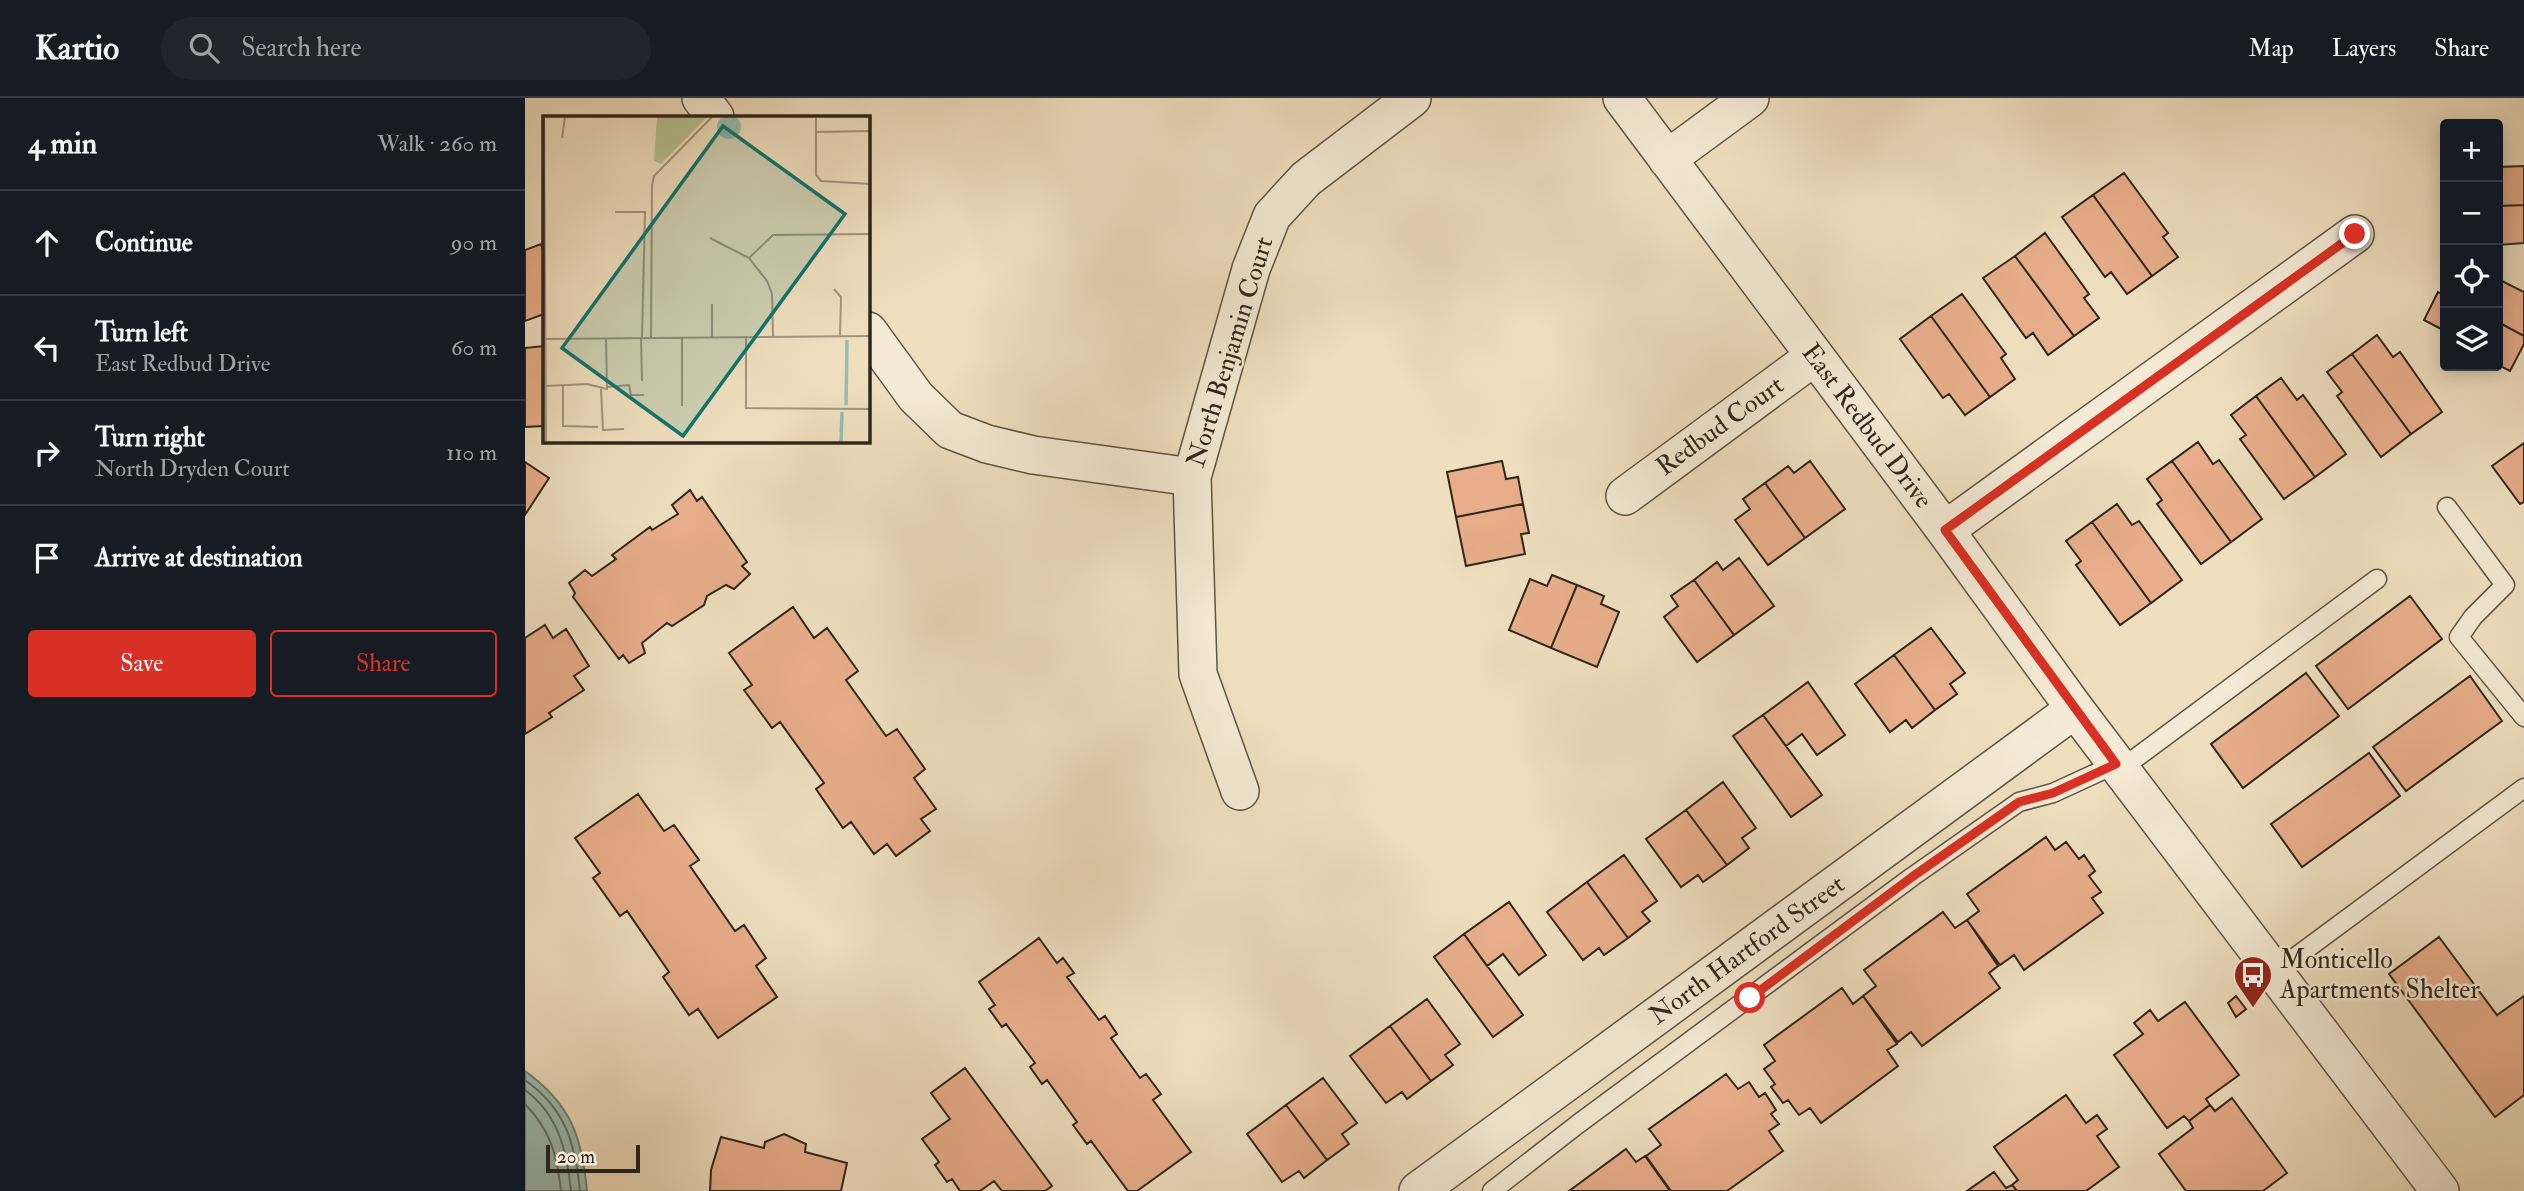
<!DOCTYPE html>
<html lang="en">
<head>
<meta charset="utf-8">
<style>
  body { margin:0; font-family:"IM FELL Double Pica",serif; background:#20242c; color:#f1f3f6 }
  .controls { position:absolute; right:21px; top:21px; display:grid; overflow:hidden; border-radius:7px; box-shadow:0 4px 18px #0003 }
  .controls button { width:63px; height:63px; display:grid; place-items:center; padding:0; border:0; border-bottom:2px solid #363941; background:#171b24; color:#f1f3f6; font:35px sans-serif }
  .scale { position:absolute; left:21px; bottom:18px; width:94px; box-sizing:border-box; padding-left:7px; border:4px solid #2f261c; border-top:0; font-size:19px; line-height:24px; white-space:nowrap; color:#2f261c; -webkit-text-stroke:5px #f5ead5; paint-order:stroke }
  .stop { position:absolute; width:21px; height:21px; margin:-16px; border:5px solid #d93025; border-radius:50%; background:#fff }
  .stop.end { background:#d93025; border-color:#fff; box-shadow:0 2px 7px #0008 }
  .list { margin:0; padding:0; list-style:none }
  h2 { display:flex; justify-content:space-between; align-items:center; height:91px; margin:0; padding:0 28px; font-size:30px }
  h2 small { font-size:23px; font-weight:400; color:#9ea1a6 }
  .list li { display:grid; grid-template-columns:46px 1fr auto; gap:21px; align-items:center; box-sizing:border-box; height:105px; padding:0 28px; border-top:2px solid #363941 }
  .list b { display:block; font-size:26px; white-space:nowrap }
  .list p { margin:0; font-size:23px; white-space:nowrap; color:#9ea1a6 }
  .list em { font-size:23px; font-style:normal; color:#9ea1a6 }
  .actions { display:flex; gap:14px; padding:21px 28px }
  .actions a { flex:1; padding:16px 0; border:2px solid #d93025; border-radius:7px; text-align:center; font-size:24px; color:#d93025 }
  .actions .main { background:#d93025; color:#fff }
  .icon { flex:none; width:38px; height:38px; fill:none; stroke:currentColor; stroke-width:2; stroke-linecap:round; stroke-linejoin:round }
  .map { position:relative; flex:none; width:1999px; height:1093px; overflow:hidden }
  header { display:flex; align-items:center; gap:42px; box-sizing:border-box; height:98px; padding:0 35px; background:#171b24; border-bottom:2px solid #363941 }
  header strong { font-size:33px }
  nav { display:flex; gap:38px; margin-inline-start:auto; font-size:24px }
  .search { width:490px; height:63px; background:#20242c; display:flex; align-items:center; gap:18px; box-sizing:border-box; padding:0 24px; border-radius:38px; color:#9ea1a6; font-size:26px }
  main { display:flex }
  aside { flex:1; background:#171b24 }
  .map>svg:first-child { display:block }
</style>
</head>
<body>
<header>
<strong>Kartio</strong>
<div class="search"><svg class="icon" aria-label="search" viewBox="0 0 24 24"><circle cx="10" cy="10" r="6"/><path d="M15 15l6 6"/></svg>Search here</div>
<nav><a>Map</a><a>Layers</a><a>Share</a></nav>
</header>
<main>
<aside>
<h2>4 min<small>Walk · 260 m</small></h2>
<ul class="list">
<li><svg class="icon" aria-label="ahead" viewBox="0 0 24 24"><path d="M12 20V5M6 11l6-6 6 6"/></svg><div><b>Continue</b></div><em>90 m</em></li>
<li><svg class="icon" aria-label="left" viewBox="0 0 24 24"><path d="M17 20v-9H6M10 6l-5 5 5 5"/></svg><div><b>Turn left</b><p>East Redbud Drive</p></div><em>60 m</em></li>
<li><svg class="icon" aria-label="right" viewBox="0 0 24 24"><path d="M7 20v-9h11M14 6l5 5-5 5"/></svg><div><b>Turn right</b><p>North Dryden Court</p></div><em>110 m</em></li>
<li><svg class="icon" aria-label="arrive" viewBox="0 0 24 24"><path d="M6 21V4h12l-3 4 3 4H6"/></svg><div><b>Arrive at destination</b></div></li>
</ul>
<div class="actions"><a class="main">Save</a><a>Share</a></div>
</aside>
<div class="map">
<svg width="1999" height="1093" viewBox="0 0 1999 1093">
  <rect width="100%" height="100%" fill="#efdfbf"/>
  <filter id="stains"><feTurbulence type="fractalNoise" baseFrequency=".00286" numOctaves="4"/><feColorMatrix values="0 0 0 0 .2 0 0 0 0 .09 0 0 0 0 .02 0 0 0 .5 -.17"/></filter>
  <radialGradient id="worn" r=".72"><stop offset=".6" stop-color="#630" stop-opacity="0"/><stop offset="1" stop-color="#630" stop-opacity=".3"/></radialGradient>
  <!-- water -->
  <path fill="#9abdb2" stroke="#6f8176" stroke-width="2" d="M0 973C46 1006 57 1039 62 1093H0Z"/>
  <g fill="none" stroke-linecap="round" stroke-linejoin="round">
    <!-- shore -->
    <path stroke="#647267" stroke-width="2" d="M0 982C41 1011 50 1045 55 1093
      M0 992C34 1017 42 1054 46 1093
      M0 1006C26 1033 32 1057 36 1093"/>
  </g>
  <!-- building -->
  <path fill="#e8ae8b" stroke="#2f261c" stroke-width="2" d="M1999 68V107L1973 108V69Z
    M1599 75 1643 135 1638 139 1653 159 1627 178 1568 97Z
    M1568 97 1627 178 1602 196 1586 174 1580 179 1537 119Z
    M1999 107V145L1973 147V108Z
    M1520 135 1564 196 1559 200 1574 220 1549 238 1490 158Z
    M16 146 19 156V216L0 223V152Z
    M1490 158 1549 238 1523 257 1508 235 1501 240 1458 180Z
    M1973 181 1999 194V238L1973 224Z
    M1913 194 1920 198V233L1899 222Z
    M1437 196 1481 256 1476 260 1490 281 1465 299 1406 218Z
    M1406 218 1465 299 1440 317 1424 296 1418 300 1375 241Z
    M1973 224 1999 238V246L1985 273 1973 267Z
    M1852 237 1868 259 1875 254 1917 314 1886 336 1827 256Z
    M19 248V328L0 329V250Z
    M1827 256 1886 336 1856 359 1812 298 1817 294 1802 274Z
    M1756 280 1772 302 1778 297 1821 356 1790 379 1731 298Z
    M1731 298 1790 379 1759 401 1715 341 1721 337 1706 317Z
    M1673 344 1688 366 1694 362 1737 421 1706 444 1647 363Z
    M1999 345V404L1995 406 1967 368Z
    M977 363 981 381 993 379 998 406 931 419 922 374Z
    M1285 363 1320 411 1280 440 1240 385 1263 368 1269 375Z
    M1647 363 1706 444 1676 466 1632 406 1637 402 1622 381Z
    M0 364 24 380 0 417Z
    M1240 385 1280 440 1243 467 1210 422 1225 411 1218 401Z
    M165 392 172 403 177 399 222 464 217 468 225 476 209 491 201 487 182 498 179 507 147 528 142 525 117 545 120 555 104 565 98 557 94 561 48 499 50 495 44 485 60 472 67 478 91 461 87 457 125 429 127 432 153 416 147 407Z
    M998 406 1004 435 996 436 1000 456 941 468 931 419Z
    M1592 406 1607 427 1614 423 1657 482 1626 505 1567 424Z
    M1567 424 1626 505 1595 527 1551 467 1556 463 1541 443Z
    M1214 460 1249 508 1209 537 1169 482 1192 464 1198 472Z
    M1027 477 1052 487 1026 550 984 532 1005 481 1022 488Z
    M1169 482 1209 537 1172 564 1139 519 1153 508 1146 498Z
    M1052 487 1079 498 1076 506 1094 514 1072 569 1026 550Z
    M1885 498 1917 541 1823 611 1791 568Z
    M268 509 289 540 302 530 333 573 321 582 361 638 372 631 400 671 389 680 411 711 396 721 405 733 371 758 362 746 349 756 326 724 318 730 291 691 299 685 255 624 247 630 219 592 227 587 204 555Z
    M20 527 28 540 41 531 64 568 49 578 59 592 24 615 27 619 0 636V540Z
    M1406 530 1440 575 1425 586 1432 596 1410 612 1369 557Z
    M1369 557 1410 612 1387 630 1381 622 1365 634 1330 586Z
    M1781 575 1814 618 1718 690 1686 646Z
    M1945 578 1977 623 1881 693 1848 649Z
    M1283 584 1320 637 1292 657 1277 636 1261 648 1238 617Z
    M1238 617 1297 697 1266 719 1208 638Z
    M1844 655 1875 698 1777 769 1746 726Z
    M1198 684 1231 730 1217 740 1224 750 1202 767 1161 712Z
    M113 696 139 733 149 727 174 762 165 768 210 833 219 827 241 860 231 868 252 899 193 940 173 911 164 917 138 879 144 874 102 813 95 818 68 780 75 775 50 740Z
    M1161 712 1202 767 1178 784 1173 777 1156 789 1121 741Z
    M1521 739 1530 752 1541 744 1554 761 1559 757 1570 773 1564 778 1576 794 1567 800 1578 815 1499 872 1489 857 1475 867 1442 822 1454 813 1442 796Z
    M1099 757 1132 803 1117 814 1125 823 1103 840 1062 784Z
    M1062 784 1103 840 1079 857 1074 850 1058 862 1022 814Z
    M984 804 1021 857 994 877 978 856 962 868 939 836Z
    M1418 814 1430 830 1442 822 1473 868 1464 875 1475 890 1397 948 1386 934 1373 944 1338 898 1351 888 1339 872Z
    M939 836 998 917 968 939 909 859Z
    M1914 839 1972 917 1999 898V997L1970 1019 1864 876Z
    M514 840 532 865 538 860 549 875 542 879 574 922 580 918 592 936 586 940 615 980 621 976 636 996 628 1002 666 1054 612 1093H603L566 1043 562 1046 548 1027 552 1024 522 982 517 986 505 969 510 965 481 926 477 929 464 911 470 907 454 884Z
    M1317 890 1328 906 1338 898 1372 946 1362 952 1373 968 1296 1025 1285 1010 1274 1017 1263 1002 1258 1005 1246 989 1250 986 1239 971 1250 963 1239 947Z
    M1711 898 1721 911 1711 919 1703 905Z
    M902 901 935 946 920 957 928 967 906 983 865 928Z
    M1660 904 1714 977 1681 1001 1685 1007 1664 1023 1659 1018 1642 1030 1589 957 1618 936 1609 925 1625 912 1633 923Z
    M865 928 906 983 882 1001 877 994 861 1005 825 958Z
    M440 970 527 1088 520 1093H477L469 1083 455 1093H435L427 1081 422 1084 410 1067 414 1064 397 1041 425 1021 406 995Z
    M1201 976 1213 991 1224 984 1234 999 1240 995 1251 1012 1246 1016 1254 1026 1244 1033 1258 1053 1202 1093H1146L1121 1058 1136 1047 1124 1031Z
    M798 980 832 1025 817 1036 824 1046 802 1062 761 1007Z
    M1541 997 1561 1025 1572 1017 1582 1031 1572 1038 1594 1069 1561 1093H1492L1487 1087 1493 1082 1469 1049Z
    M1707 1000 1762 1075 1738 1093H1661L1634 1056 1668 1030 1664 1023 1685 1007 1690 1013Z
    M761 1007 802 1062 779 1080 774 1073 757 1084 722 1036Z
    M259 1036 281 1046 280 1054 322 1065 316 1093H185L186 1072 196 1039 239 1050 240 1044Z
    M1101 1051 1111 1064 1120 1058 1145 1093H1044Z
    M1469 1074 1481 1090 1487 1087 1492 1093H1442Z"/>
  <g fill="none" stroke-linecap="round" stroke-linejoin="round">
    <defs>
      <path id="lane" d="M1922 409 1980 487 1948 519 1934 539 1999 619
        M1596 671 1852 481
        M1749 875 1999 690
        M967 1093 1053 1026 1387 779 1494 704 1528 695 1591 666"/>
      <path id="street" d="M176 0 190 19
        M1097 0 1420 432 1550 611 1915 1093
        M1142 61 1225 0
        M343 233 391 299 425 332 462 346 508 357 667 379
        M1100 398 1290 258
        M1420 432 1830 136
        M715 693 673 576 667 379 726 171 747 118 781 81 887 0
        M893 1093 1550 611"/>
    </defs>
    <!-- lane casing -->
    <use href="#lane" stroke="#5f5445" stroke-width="21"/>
    <!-- street casing -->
    <use href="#street" stroke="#5f5445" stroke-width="40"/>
    <!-- lane -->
    <use href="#lane" stroke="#f5ead5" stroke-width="18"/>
    <!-- street -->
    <use href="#street" stroke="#f5ead5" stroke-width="37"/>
  </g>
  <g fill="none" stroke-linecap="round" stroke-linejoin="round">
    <!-- route -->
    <path stroke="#d93025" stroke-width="9" d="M1225 900 1387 779 1494 704 1528 695 1591 666 1420 432 1830 136"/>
  </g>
  <!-- icons -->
  <defs>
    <symbol id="bus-pin" viewBox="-11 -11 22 30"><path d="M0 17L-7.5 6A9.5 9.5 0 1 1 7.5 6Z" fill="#8f2418" stroke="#f5ead5"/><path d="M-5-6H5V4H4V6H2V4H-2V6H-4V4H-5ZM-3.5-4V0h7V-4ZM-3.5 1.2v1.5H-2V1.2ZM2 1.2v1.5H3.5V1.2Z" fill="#fff"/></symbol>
  </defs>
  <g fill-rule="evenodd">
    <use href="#bus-pin" x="1706" y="855" width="44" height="60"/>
  </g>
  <g text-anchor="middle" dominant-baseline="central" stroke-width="5" stroke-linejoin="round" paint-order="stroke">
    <!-- street labels -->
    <g font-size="26" fill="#2f261c" stroke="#f5ead5">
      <text transform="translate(705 254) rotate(-73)">North Benjamin Court</text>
      <text transform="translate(1195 328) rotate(-36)">Redbud Court</text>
      <text transform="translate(1342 328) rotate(53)">East Redbud Drive</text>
      <text transform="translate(1222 852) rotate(-36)">North Hartford Street</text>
    </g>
    <!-- poi labels -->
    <g font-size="26" fill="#2f261c" stroke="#f5ead5" text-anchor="start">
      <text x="1755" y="862">Monticello<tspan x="1755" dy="30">Apartments Shelter</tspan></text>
    </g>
  </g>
  <!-- overview -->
  <g transform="translate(18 18)">
    <rect width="327" height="327" fill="#efdfbf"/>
    <path d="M114 1H164L118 48 111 45Z" fill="#b8c292"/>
    <path d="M174 11a12 12 0 1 1 24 0a12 12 0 1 1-24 0Z" fill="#9abdb2"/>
    <path fill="none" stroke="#9abdb2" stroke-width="3.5" d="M303 289 304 224M298 327 299 296"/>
    <path fill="none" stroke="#a2957e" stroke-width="2" d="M1 1 3 327M273 1V59L278 65 328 68M274 16 328 15M19 22 22 1M72 96H102L99 221M167 122 206 142 224 165 229 178 230 220M206 142 230 119 328 118M291 173 298 181 297 220M169 188V221M203 220V292L328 293M98 221 99 265M108 221 109 69 111 60 169 1M2 223 328 220M20 269V310L55 311M3 270 44 268 64 273 63 222M64 271 86 269 88 279H101M58 273 60 314 81 313M139 290V221"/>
    <path fill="#0f766e" fill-opacity="0.15" stroke="#0f766e" stroke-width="3.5" d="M180 10 302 98 140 320 19 232Z"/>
    <rect width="327" height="327" fill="none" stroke="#2f261c" stroke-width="3.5"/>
  </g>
  <rect width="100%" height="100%" filter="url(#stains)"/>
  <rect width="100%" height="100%" fill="url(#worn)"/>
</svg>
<div class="controls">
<button>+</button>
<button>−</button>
<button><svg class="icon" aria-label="locate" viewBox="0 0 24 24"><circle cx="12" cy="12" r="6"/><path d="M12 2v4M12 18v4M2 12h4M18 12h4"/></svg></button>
<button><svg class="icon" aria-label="layers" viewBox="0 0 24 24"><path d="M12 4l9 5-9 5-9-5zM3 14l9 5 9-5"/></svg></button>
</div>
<div class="scale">20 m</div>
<div class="stop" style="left:1225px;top:900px"></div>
<div class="stop end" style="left:1830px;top:136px"></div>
</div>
</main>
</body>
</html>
